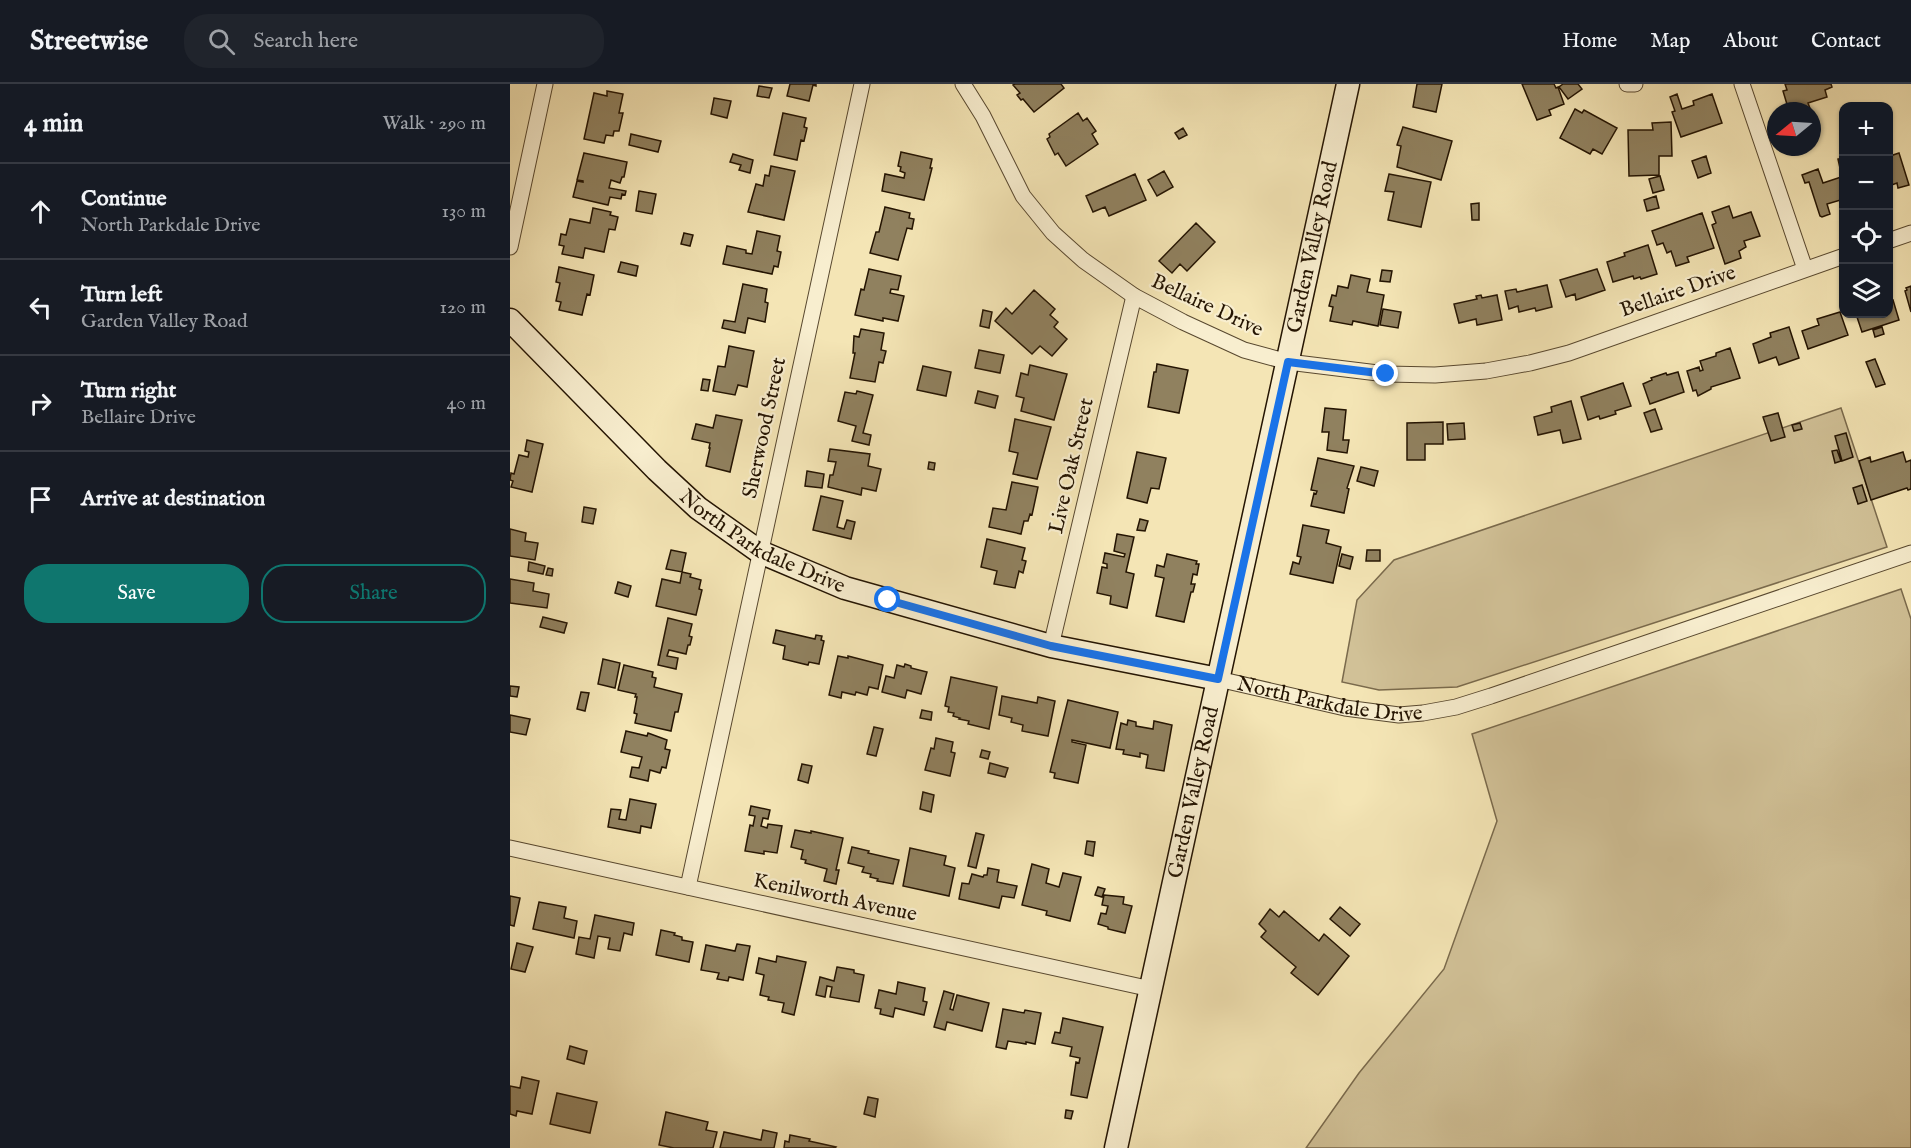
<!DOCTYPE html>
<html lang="en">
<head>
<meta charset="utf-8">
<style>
  body { margin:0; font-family:"IM FELL English",serif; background:#20242c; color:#f1f3f6 }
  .controls { position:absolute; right:18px; top:18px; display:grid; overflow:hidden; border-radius:12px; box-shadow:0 2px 4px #0004 }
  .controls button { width:54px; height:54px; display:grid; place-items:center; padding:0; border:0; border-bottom:2px solid #363941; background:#171b24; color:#f1f3f6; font:30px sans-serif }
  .compass { position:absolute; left:1257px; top:18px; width:54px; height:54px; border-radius:50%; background:#171b24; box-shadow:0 2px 4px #0004; rotate:252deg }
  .stop { position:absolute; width:18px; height:18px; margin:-14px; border:4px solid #1a73e8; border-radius:50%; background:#fff }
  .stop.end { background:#1a73e8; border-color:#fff; box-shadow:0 2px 6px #0008 }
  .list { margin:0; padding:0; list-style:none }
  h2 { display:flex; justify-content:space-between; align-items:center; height:78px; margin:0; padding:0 24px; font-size:26px }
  h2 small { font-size:20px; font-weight:400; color:#9ea1a6 }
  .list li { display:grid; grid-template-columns:39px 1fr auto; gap:18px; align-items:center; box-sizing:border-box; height:96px; padding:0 24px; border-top:2px solid #363941 }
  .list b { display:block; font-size:22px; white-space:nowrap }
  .list p { margin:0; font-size:20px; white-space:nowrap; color:#9ea1a6 }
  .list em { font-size:20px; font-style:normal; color:#9ea1a6 }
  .actions { display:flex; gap:12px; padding:18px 24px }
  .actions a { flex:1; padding:14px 0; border:2px solid #0f766e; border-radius:24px; text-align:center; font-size:21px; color:#0f766e }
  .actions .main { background:#0f766e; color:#fff }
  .icon { flex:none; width:33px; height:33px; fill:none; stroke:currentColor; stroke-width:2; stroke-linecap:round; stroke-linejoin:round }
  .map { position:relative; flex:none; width:1401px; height:1064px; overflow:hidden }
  header { display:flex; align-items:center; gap:36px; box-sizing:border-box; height:84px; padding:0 30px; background:#171b24; border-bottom:2px solid #363941 }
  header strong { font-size:28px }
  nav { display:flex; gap:33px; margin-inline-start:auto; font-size:21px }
  .search { width:420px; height:54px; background:#20242c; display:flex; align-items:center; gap:15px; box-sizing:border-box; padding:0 21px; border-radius:24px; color:#9ea1a6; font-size:22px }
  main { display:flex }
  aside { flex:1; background:#171b24 }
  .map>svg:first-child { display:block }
</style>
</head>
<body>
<header>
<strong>Streetwise</strong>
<div class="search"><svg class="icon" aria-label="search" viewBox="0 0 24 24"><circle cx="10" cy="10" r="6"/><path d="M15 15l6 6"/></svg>Search here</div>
<nav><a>Home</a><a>Map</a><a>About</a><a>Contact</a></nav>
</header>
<main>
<aside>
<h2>4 min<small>Walk · 290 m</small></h2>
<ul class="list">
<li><svg class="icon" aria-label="ahead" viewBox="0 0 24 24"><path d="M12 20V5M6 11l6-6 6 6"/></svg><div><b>Continue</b><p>North Parkdale Drive</p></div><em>130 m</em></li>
<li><svg class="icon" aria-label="left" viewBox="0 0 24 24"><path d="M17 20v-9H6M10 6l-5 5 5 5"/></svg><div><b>Turn left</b><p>Garden Valley Road</p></div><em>120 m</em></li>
<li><svg class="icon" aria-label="right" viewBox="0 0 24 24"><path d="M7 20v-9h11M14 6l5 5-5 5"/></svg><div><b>Turn right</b><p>Bellaire Drive</p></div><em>40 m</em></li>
<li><svg class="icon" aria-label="arrive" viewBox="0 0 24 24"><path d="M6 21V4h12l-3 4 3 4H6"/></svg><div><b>Arrive at destination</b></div></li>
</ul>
<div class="actions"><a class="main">Save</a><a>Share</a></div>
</aside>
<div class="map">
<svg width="1401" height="1064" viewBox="0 0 1401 1064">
  <rect width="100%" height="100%" fill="#f4e5b5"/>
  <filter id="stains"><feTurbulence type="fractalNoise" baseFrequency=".00333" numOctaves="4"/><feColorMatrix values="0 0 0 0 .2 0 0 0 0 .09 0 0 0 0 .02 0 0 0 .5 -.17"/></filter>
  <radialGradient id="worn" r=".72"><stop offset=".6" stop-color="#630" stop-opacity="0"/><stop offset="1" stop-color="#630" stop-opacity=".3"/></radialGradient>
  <!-- green -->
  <path fill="#d1c197" stroke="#7a6a4c" stroke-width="1.5" d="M1331 324 1377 463 947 603 869 606 832 598 847 516 884 476Z
    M1391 505 1401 535V1064H796L849 989 934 885 987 737 962 650Z"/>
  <!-- building -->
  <path fill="#90815f" stroke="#241402" stroke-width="1.5" d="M280 0H306V2L303 1 299 17 277 12Z
    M505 0H551L554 4 524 28 513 15 511 16 507 11 510 9 503 1Z
    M907 0H932L926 28 903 23Z
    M1012 0H1044L1046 4 1048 3 1054 20 1039 26 1041 31 1027 36Z
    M1053 0H1068L1072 5 1058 15 1049 3Z
    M1275 0H1321L1322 3 1315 6 1317 13 1298 19 1301 27H1279L1273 7 1277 6Z
    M249 2 262 4 259 14 247 12Z
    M97 7 113 10 109 29H113L109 47H104L103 52 96 51 94 59 74 55 84 9 97 12Z
    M1167 10 1172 25 1184 21 1183 17 1202 10 1212 39 1171 53 1162 28 1165 27 1160 13Z
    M204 14 221 17 217 34 201 30Z
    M1065 25 1072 29 1074 26 1107 44 1092 70 1083 65 1080 70 1050 54Z
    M273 29 296 34 294 43 297 44 294 57 291 56 287 76 264 71Z
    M568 29 573 37 577 34 586 47 582 50 588 60 556 82 548 69 545 71 537 55 540 53 539 50Z
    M1161 38 1162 72H1149V91L1119 92 1118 46H1143L1142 39Z
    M893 43 942 57 931 96 887 83 891 62 887 61Z
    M673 44 677 51 669 55 665 49Z
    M121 50 151 57 148 68 119 61Z
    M391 68 422 75 420 84H422L414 116 372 107 375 90 394 94 395 89 390 87 391 83 388 82Z
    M74 69 117 78 114 93H112L110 99 101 96 99 104 116 107 115 111 112 110 111 115 100 113 98 121 63 113 67 97 73 98V97L67 96Z
    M1378 69 1380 72 1389 69 1399 101 1388 104 1387 99 1379 102Z
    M223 70 243 76 240 89 229 86 231 81 220 78Z
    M1196 72 1201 89 1188 94 1182 77Z
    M1334 74V83L1330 84 1328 75Z
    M261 82 285 87 274 136 238 128 246 100 253 102 255 91 259 92Z
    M1308 85 1313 99 1334 92V115L1317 120 1320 130 1312 133 1310 132 1299 98 1295 99 1292 91Z
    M654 87 663 103 647 112 638 96Z
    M625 90 636 116 599 132 595 123 583 128 576 112Z
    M879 90 921 98 911 143 878 136 884 108 875 107Z
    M1150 92 1154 106 1143 109 1139 95Z
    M129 107 146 110 142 130 126 127Z
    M1146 112 1149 124 1137 127 1134 116Z
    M969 119V136H962L961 120Z
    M1219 122 1223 134 1241 128 1250 152 1234 157 1236 163 1229 167 1231 174 1215 180 1202 141 1206 139 1202 128Z
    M375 123 400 129 399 134 404 135 402 145 397 144 388 176 360 169 366 148H369Z
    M83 124 101 128 100 131 108 133 105 146 99 145 94 168 75 164 73 174 52 170 54 162 49 161 51 150 56 151 60 135 80 139Z
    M1192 129 1204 164 1177 173 1179 178 1166 182 1161 167 1157 169 1153 159 1147 161 1142 147Z
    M686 139 705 158 677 187 670 180 662 189 649 177Z
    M247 147 270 152 267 167 271 168 268 183 264 182 262 190 213 180 217 162 236 166V169L242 170Z
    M174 149 183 151 180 162 171 160Z
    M1138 161 1147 190 1131 195 1130 193 1124 195 1123 192 1103 198 1097 178 1115 172 1114 169Z
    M111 178 128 182 126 192 108 188Z
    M49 183 84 191 80 211 77 210 72 231 49 226 51 218 46 217 50 199 46 198Z
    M359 185 391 192 388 206 381 205 380 209 394 212 388 237 373 234V237L345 231 351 205 354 206Z
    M1087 185 1095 206 1066 216 1065 210 1056 213 1050 196Z
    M872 186 882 187 880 198 870 197Z
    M841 191 860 195 857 208 874 211 868 242 843 237 842 241 820 237 823 223 819 222 822 211 826 212 828 202 838 204Z
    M233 200 257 205 255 218 258 219 255 238 238 234 235 249 212 244 214 236 225 238Z
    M1037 201 1042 223 1026 227 1025 224 1009 228 1008 222 999 225 995 207 1006 205 1007 208Z
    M1401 202V228L1395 207 1397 206 1396 204Z
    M524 206 545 225 540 231 548 238 544 243 557 255 542 272 530 262 522 270 485 237 496 224 502 230Z
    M971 211 972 214 987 211 992 236 967 241 966 235 949 239 944 220 967 215 966 212Z
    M1383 216 1389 236 1352 248 1346 230H1378V218Z
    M873 225 891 228 888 244 870 241Z
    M473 226 482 228 479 244 470 242Z
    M1330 228 1338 251 1298 265 1292 247 1309 241 1307 235Z
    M1279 243 1289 274 1269 281 1266 273 1249 279 1243 260 1261 253 1260 249Z
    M1372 243 1374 250 1365 253 1363 246Z
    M351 245 374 249 371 266 376 267 373 279 369 278 365 298 340 294 345 269H343L344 252 349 253Z
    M219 262 244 267 237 303 228 301 225 311 203 307 208 282 215 283Z
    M1220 264 1230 294 1201 303V305L1188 312 1186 306 1183 307 1177 287 1189 283 1190 287 1193 286 1190 277 1206 272V269Z
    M469 266 494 271 490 289 465 284Z
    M1365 275 1375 300 1366 303 1356 278Z
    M647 280 678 286 669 329 638 323 644 288H646Z
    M520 281 557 290 544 336 511 327 514 314 506 312 511 289 518 291Z
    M413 282 441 288 436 312 407 306Z
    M1168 288 1174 308 1140 320 1133 300 1142 296 1141 294 1156 289 1157 291Z
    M193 295 200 296 198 307 191 306Z
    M1113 299 1121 322 1105 327 1106 330 1090 335 1089 332 1078 336 1071 313Z
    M347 307 363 311 353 349 361 351 359 361 342 357 346 342 328 337 335 308 346 310Z
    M468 307 488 312 485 324 465 319Z
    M1061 317 1071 355 1053 359 1050 346 1028 351 1024 333 1042 328 1041 323Z
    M815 324 836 326 833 356H839L837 369 817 366 819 348H812Z
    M1145 325 1152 345 1141 348 1134 329Z
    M1268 329 1275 353 1261 357 1253 333Z
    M206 331 232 336 220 388 196 382 200 364H199L200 359 182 355 186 340 203 344Z
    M505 335 541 343 527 395 503 390 508 369 499 367Z
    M933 338V360H915V376H897V339Z
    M954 339 955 355 938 356 937 340Z
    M1290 339 1292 345 1284 347 1282 341Z
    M1336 349 1343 373 1332 377 1325 352Z
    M17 356 33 360 22 408 1 403 3 397 0 396 1 389 4 390 9 371 18 373 19 368 15 367Z
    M320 365 360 370 358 382 371 385 366 407 352 404 351 411 318 403 320 391H323L326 378 318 377Z
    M1327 366 1331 377 1325 379 1322 367Z
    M627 368 656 374 649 405 641 404 637 419 617 414Z
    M1393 368 1396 378 1401 376V405L1398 406 1397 404 1361 416 1349 377 1360 373 1361 378Z
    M808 374 844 382 837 404 839 405 834 429 801 422 804 409 806 410 807 407 801 406Z
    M419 378 425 379 424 386 418 385Z
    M851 383 868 387 864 402 847 397Z
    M297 387 314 390 312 404 295 402Z
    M502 398 528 403 522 431 520 430 518 437H514L511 450 479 443 483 424 496 426Z
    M1352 401 1357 417 1348 420 1343 404Z
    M311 412 333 417 327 443 334 445 337 436 345 438 341 455 303 446Z
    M74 423 86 425 83 440 72 438Z
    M630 435 638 437 635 447 627 446Z
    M793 441 819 446 816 459 831 463 823 499 780 490 783 478 789 480 791 473 787 472Z
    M0 445 16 449 15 457 28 459 25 476 0 472Z
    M607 450 624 453 616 488 624 490 617 524 600 520 601 512 587 509 592 483 597 484V480L593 479 595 469 614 473 615 470 604 467Z
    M477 455 515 464 512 476 516 477 513 489 509 487 505 504 484 500 487 487 471 483Z
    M161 466 176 469 172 488 156 485Z
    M857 466H870V477H856Z
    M657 470 687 477 686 480H689L687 491 683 490 681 500H685L683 508H681L674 538 646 532 654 494 645 492 647 481 654 483Z
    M832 470 843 473 840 485 829 482Z
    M19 478 35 482 33 490 18 487Z
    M38 484 43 485 42 492 36 491Z
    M172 488 181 490 180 493 191 496 189 505 192 506 186 531 146 522 152 495 170 499Z
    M0 495 24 499 23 507 39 510 37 524 0 519Z
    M108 498 121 502 118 513 105 509Z
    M33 533 57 539 54 549 30 543Z
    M158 534 182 540 179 552 182 553 180 561H178L176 570 159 566 157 572 168 574 166 585 148 581Z
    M266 546 305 555 306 551 312 552 311 556 314 557 309 580 299 578 298 581 273 575 275 562 263 559Z
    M328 572 338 574V572L373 581 368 605 359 603 357 611 346 608 345 611 332 608 331 614 319 611Z
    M93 575 110 579 105 604 88 600Z
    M395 580 401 582V584L417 588 411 610 397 606 395 614 372 608 376 592 384 594 387 581 394 583Z
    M114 581 143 588 142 593 146 594 144 603 172 610 168 628H165L161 647 125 639 127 630 124 629 127 613H125L126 610 108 606Z
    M441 593 487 603 479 645 458 640 459 637 449 635 450 634 443 632 444 629 438 628 439 623 435 622Z
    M0 602 9 603 7 613 0 612Z
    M71 608 79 609 75 627 67 625Z
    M492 612 527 619 528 613 545 617 538 652 512 647 513 641 501 638 502 634 489 631Z
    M558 616 608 628 600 664 562 656V658L576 661 568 699 544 694 545 689 540 688Z
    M412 626 422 628 421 636 410 634Z
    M0 631 20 635 16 651 0 648Z
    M618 636 626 638V642L643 645 644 637 662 641 654 687 636 684 638 671 630 669V673L613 670 614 666 606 665 611 639 617 641Z
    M364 643 373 645 366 672 357 670Z
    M116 647 137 652 138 649 157 656 155 665 160 666 156 684 152 683 150 689 140 686 138 697 120 693 122 683 129 684 132 673 111 668Z
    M426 654 443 658 441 668 445 669 440 692 415 686 421 664 424 665Z
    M472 666 480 668 478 675 470 673Z
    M480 679 498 684 495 693 478 689Z
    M292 680 302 682 298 699 288 696Z
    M413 708 424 711 421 728 410 725Z
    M120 715 146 720 141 744 131 742 130 749 98 743 101 725 111 726 109 735 116 736Z
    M241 722 260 726 258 735 253 734 251 742 257 744 258 740 272 742 267 769 254 767V770L235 767 240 741 243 742 245 732 239 731Z
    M285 746 301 749V747L333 754 326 786H329L326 800 314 797 317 785 295 779 296 776 291 775 293 766 281 763Z
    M466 749 474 751 466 784 458 782Z
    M577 757 585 758 583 772 575 770Z
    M342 763 359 767 358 769 389 776 383 800 367 797 368 795 360 793 361 790 352 788 354 783 338 779Z
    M400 764 436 772 434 781 445 784 439 812 393 802Z
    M522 780 539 785 536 799 549 803 553 789 571 793 560 837 536 831 537 827 512 821Z
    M478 784 489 786 487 798 507 802 504 814 492 812 489 824 449 815 452 799 459 800 462 790 473 793 474 791H477Z
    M588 803 595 805 592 813 585 811Z
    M594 811 614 813 613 820 622 822 615 849 598 845V843L588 840 591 829 596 830 598 822 592 821Z
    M0 812 10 814 4 842 0 841Z
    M29 818 56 823 54 834 67 837 64 854 23 845Z
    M830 823 850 840 840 852 820 835Z
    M760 825 769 833 774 827 809 857 814 850 839 872 808 911 781 889 786 883 751 853 756 847 749 840Z
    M85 831 124 839 122 851 114 849 110 867 98 865 100 854 88 852 84 874 66 870 69 853 80 855Z
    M151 846 165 849 164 851 172 853V856L183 858 179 878 146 871Z
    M7 859 23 863 15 888 1 885Z
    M227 860 240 862 233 896 219 893 218 897 207 895 209 889 191 886 196 861 225 867Z
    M267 872 296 878 284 931 272 928 274 919 258 916 259 913 250 911 254 891 246 889 249 874 266 878Z
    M327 883 344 886V889L354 891 349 918 320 913 322 903 317 902 315 913 306 911 310 893 324 897Z
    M388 898 415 904 413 917 417 918 414 931 385 924 383 933 370 930 371 925 365 924 369 906 386 910Z
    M434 907 444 910 440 925 443 926 447 911 479 919 472 947 437 938 435 946 424 943Z
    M493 925 514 929 515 926 531 929 525 960 516 958V960L498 957 496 965 486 963Z
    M553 934 593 943 577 1014 561 1011 566 978 569 979 570 974 560 972 562 963 542 959 545 948 550 949Z
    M60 962 77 967 74 980 57 975Z
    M12 993 29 997 22 1030 7 1027 6 1032 0 1030V1002L10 1004Z
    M47 1009 87 1018 80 1049 40 1040Z
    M358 1013 368 1015 365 1033 354 1030Z
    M556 1026 563 1027 561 1035 555 1034Z
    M156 1028 198 1038 196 1046 207 1048 203 1064H164L149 1061Z
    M253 1046 267 1049 264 1064H210L214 1048 251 1056Z
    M280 1051 300 1055 299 1057 326 1063 325 1064H274L275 1057 279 1058Z"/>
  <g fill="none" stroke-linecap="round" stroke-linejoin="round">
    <defs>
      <g id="street">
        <path d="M453 0 473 32 513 112 543 149 573 176 624 212 673 238 734 266 778 278 876 290 925 291 976 287 1020 279 1059 269 1334 172"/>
        <path d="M1117 0H1125"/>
        <path d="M1232 0 1295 185"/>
        <path d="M1378 157 1401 149"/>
        <path d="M0 163 35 0"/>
        <path d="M541 562 624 212"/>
        <path id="s1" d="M708 595 835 624 889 631 913 629 946 623 981 612 1401 469"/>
        <path d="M0 764 641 905"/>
        <path d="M178 803 352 0"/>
      </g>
      <g id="secondary">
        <path id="s2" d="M0 236 147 386 188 424 250 468 335 504 541 562 708 595"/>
        <path id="s3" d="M606 1064 838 0"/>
      </g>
    </defs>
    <!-- street casing -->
    <use href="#street" stroke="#58482f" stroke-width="17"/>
    <!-- secondary casing -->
    <use href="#secondary" stroke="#241402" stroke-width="25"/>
    <!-- street -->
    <use href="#street" stroke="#f8eecf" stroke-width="15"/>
    <!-- secondary -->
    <use href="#secondary" stroke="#f8eecf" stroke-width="22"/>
  </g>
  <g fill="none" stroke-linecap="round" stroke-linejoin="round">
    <!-- route -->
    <path stroke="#1a73e8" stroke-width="8" d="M378 516 541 562 708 595 778 278 876 290"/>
  </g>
  <g text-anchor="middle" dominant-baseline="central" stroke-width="4.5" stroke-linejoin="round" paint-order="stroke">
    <!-- street labels -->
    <g font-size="21" fill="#241402" stroke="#f8eecf">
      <text stroke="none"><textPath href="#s3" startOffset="922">Garden Valley Road</textPath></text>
      <text transform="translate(1168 208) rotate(-19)">Bellaire Drive</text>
      <text transform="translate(697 222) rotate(25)">Bellaire Drive</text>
      <text transform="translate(255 344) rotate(-78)">Sherwood Street</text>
      <text transform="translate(562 382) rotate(-77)">Live Oak Street</text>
      <text stroke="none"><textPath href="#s2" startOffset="339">North Parkdale Drive</textPath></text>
      <text stroke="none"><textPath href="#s1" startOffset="114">North Parkdale Drive</textPath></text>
      <text stroke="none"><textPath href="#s3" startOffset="364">Garden Valley Road</textPath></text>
      <text transform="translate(325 814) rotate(12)">Kenilworth Avenue</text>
    </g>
  </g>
  <rect width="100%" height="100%" filter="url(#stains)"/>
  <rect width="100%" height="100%" fill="url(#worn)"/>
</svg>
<div class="controls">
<button>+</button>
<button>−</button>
<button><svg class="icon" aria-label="locate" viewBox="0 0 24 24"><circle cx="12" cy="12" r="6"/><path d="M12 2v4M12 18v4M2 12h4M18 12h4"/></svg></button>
<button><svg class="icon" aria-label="layers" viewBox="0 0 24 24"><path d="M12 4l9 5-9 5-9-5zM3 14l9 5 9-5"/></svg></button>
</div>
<svg class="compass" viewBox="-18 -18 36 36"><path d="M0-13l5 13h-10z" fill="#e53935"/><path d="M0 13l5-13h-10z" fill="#9ea1a6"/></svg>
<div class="stop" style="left:378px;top:516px"></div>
<div class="stop end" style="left:876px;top:290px"></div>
</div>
</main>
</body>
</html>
